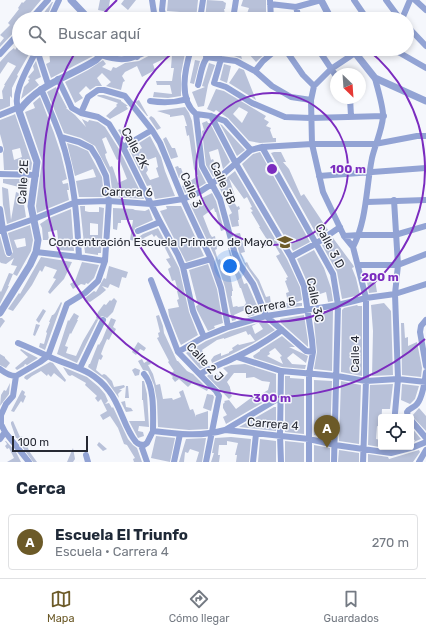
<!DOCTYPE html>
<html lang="es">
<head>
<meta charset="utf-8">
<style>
  body { margin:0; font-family:Rubik,sans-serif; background:#f2f2f3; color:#1f2937 }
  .controls { position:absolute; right:12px; bottom:12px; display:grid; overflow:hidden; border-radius:4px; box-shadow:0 2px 6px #0003 }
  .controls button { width:36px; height:36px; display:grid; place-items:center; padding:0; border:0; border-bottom:1px solid #e0e1e3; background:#fff; color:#1f2937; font:20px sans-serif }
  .compass { position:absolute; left:330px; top:68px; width:36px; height:36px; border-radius:50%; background:#fff; box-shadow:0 2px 6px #0003; rotate:155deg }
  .scale { position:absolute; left:12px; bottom:10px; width:76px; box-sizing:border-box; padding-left:4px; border:2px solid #262933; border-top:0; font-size:11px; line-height:14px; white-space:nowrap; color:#262933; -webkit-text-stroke:3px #f5f7fc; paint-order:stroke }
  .you { position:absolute; left:230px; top:266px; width:14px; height:14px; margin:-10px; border:3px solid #fff; border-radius:50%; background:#1a73e8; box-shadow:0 0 0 6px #1a73e833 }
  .badge { display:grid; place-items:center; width:26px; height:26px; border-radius:50%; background:#6c5a28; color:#fff; font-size:13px; font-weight:700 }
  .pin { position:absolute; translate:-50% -33px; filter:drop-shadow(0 1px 2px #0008) }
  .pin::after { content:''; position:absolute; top:21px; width:14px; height:12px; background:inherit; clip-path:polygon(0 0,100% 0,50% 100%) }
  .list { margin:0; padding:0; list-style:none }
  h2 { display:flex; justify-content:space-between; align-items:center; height:52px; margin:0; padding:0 16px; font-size:17px }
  h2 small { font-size:13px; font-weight:400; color:#747a83 }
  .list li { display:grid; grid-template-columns:26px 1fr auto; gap:12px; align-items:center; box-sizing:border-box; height:56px; margin:0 8px 8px; padding:0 8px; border:1px solid #e0e1e3; border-radius:4px }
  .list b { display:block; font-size:15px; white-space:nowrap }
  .list p { margin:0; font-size:13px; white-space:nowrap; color:#747a83 }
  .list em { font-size:13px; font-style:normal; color:#747a83 }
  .icon { flex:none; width:22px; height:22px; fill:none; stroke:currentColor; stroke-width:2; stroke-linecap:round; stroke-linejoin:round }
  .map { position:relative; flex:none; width:426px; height:462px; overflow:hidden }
  .search { position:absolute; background:#fff; box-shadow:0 2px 6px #0003; left:12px; right:12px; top:12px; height:44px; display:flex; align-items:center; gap:10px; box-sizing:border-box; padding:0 14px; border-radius:22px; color:#747a83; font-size:15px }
  .sheet { height:116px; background:#fff }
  nav { display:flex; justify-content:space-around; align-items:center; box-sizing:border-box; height:56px; border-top:1px solid #e0e1e3; background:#fff; font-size:11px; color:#747a83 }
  nav a { display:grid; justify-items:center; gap:2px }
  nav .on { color:#6c5a28 }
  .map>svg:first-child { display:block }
</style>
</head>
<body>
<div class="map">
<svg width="426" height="462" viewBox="0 0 426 462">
  <rect width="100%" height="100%" fill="#f5f7fc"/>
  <!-- building -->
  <path fill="#b8c1d9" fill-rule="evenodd" d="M26 0H41L25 19H19V27L0 47V43L4 38 0 35 10 25 8 23 19 9 18 8 22 2 23 3Z
    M100 0H110L108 12 98 10Z
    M124 0H136L128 10 121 4Z
    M168 0H198L196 19 192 18 190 15 180 12 167 11Z
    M207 0 223 1 224 2 226 3 225 9H224L226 19H205Z
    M243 0H266V19H245L249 8 241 6Z
    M52 2H53L46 19H39Z
    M19 44V49H32L17 75 18 76 12 88V98L10 96V106L0 110V99H3L2 91 5 85H4L16 66 8 62 0 74V62L9 52 14 48 15 50Z
    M49 49H77L76 52 84 49H89L93 56 51 78 46 64 50 62Z
    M106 49 111 50 130 49 131 53 118 55 120 50 116 54 106 52Z
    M158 49H183L176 52 185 53 181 74V96L168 98 153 97 154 92 172 94 170 85H157L156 81H172L174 68H171L172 55 153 64 155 70 142 77 137 66 125 72 122 76 125 81 123 82 121 90 106 86 111 82 102 73 97 78 102 86H96L90 90 86 86 79 93 83 98 75 103 65 82 88 70 103 60 106 64 102 67 111 71 113 67 116 68 125 63 139 61 154 53Z
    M195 49H211L202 55 195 52Z
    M247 49H270L256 62 248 53Z
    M228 50H234L240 52 242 59 234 56 220 54 228 52Z
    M195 60 200 61 194 84 190 83Z
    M36 61 41 77 35 80 39 85 21 99 24 87 29 82 28 80 30 79 28 77 34 70 33 66Z
    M209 63 215 65 208 85 204 106 198 107 192 92 205 87 202 86Z
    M224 64 231 66 227 83 220 80Z
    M239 68 244 70 256 100 229 83Z
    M56 87 67 108H66L75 115 86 127 82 119 88 122 89 120 98 122 105 127 119 149 144 199 113 197 110 174 95 146 81 138 64 133 47 92ZM106 137 117 160 119 159 127 179 118 183 113 168 112 166 110 167 106 158 105 154 107 153 102 139Z
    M216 89 224 91 266 116 264 119 269 122 266 126 271 128 270 130 273 138H276V142L260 143 249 141 228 118 216 110 214 112 207 109ZM239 107 248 112 242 123 233 114Z
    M98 95H104L121 100V101L128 106H126L128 109 110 119 106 116 117 106 116 105 118 103 97 96Z
    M40 97 54 133 61 154 67 179 62 181 63 184 68 183 69 190H67L69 200 37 213 36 206 42 161 25 112 35 108 33 103Z
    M139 100 148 116H147L135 102Z
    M185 107 189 113 192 121 198 167 206 183 196 189 185 193 182 186 198 176 194 169 189 135 187 136 185 126H187L184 116 183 115 170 117V115L157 111Z
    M15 114 32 163 31 170H4L3 153 4 149 0 134V120L13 115ZM20 148 22 157 14 160 12 150Z
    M151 116 154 118 161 128 157 130 149 118Z
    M207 121 208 123H210L230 162 223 169 218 149 209 152 211 160 213 159 219 172 213 177 206 165 202 131 204 130 202 123Z
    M220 124 222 125 245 150 237 156Z
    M120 129 128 139 125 141 118 130Z
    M150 136 161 157 165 171 175 196 155 199 151 185 147 186 129 149 133 146 137 151 142 148 139 143ZM156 157 158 167 156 168 159 177 150 180 146 173 148 170 145 161Z
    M166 137 172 148H175L178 157 171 159 163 139Z
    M67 143 77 146 88 151 102 177 104 197H79L76 181 96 177 93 169 75 176Z
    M260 152 310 242 293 251 242 164 253 154Z
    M274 152H281L286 162H283L289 169 301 196 304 194 328 230 318 237 271 153Z
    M178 166 179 168H181L184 176 179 178 175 167Z
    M235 171 287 259 300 287 302 300 295 303H302V306L269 311 257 282 244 263 239 252 234 234 240 233 245 252 241 253 245 263 247 262 250 268 259 280 266 297 270 296 271 305 288 303 286 293 289 292 285 281 287 280 286 278 288 277 276 256 280 254 273 242 271 243 266 238 259 227H260L251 212 253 211 250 208 252 207 247 197 244 199 229 178 235 196 232 199 237 207 239 206 240 209 238 210 239 220H238L239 226 232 227 229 215 232 213 218 185Z
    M3 179H29L27 189 3 183Z
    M2 187 8 189 11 220 16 192 26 196 24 204 26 217 7 224 4 208 3 205Z
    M212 193 216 201 224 230 221 231 216 212H215L214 208 203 216 210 234 212 237 215 236 217 249 215 250 218 260 220 259 223 270 229 269 233 291H232V296H231L233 307 237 306 238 307 244 306 246 303 241 288H240L231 263H229L228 257 230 256 228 248H229L236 267 241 275 244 284 247 283 258 308 253 313 255 315 248 317 245 310 234 315 236 320 232 321 225 287 215 257 190 204Z
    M80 206H85V211L89 212H99V207L104 208 101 253H98V255L85 253ZM90 223 98 224V235H90Z
    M166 206H181L204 256 186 262 160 211 167 209Z
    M113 208 133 209 135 210 145 211 149 209 153 220 135 228 134 232 136 235V239L143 234 158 228 179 268 189 312 198 335 181 345 179 341 169 316 168 309 179 307 177 300 179 299 177 291H178L175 280 172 281 168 269 171 267 166 259 170 258 162 242 156 235 154 237 152 234 144 238 148 245 146 246 141 239 136 241 130 240 133 220H121V223H118L117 230 113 229Z
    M71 209 74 251 57 250 56 241 60 239H58L57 230 48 232 49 240H43L42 228 40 224 49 218Z
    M30 225 33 240 31 251 17 276 13 274 17 266 11 265 14 258 6 264 1 263 0 262V236L5 254 7 257H10L13 252 8 233ZM25 238 26 246 17 248 14 240Z
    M333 238 353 265 354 267 352 268 356 278 360 295 342 299 337 272 322 245Z
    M314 250 324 268 331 288 333 301 328 302 326 292 311 297 308 284 297 259Z
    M41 257 72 262 64 279 50 294 48 292 56 279 53 278 57 270 45 266 42 272 40 270 32 285 13 311 8 309 19 293 20 294Z
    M82 262 99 265 94 278 88 284 86 283 85 285 81 284 73 289 70 284 75 281Z
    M208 264 217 289 223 323 214 326 215 328 208 331 197 310 196 306 198 305 189 270Z
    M109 266 128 272 126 278 122 277 119 288 110 284 108 288 102 286 106 290 100 295 90 302 87 301 85 298 94 291 96 292 104 278 106 279Z
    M9 273 13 274 8 286H9L0 304V291L1 292Z
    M375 280 377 292 369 293 367 282Z
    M114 298 117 301 113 312 107 318 102 316 98 320 96 318 98 312 104 304 106 305 110 300 111 301Z
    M61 302 62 303 45 350 39 347 40 343 44 344 47 333 46 332 50 322H49L52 315H53L55 313Z
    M384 303 391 311 393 375 372 376 373 331 371 305Z
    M357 305 358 306H362V376L341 372 342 310 344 308Z
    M43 309 46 311 39 323 36 320Z
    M333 310 332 371 314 369 317 352 314 322 316 317H313V313Z
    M74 313 79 316 77 320H78L71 334 70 333 65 346 68 347 66 353 76 356 83 341 96 319 98 320 77 363 57 354 68 320 69 321Z
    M159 315 163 326 164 333 177 361H178L187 371 193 374 208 389 207 391 192 383 188 387 179 379 175 382 172 378 173 377 170 374 174 371 168 362 169 361 158 340 157 338 159 337 158 333 160 332 156 316Z
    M304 315 308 341V347L281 323 280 319Z
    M0 318H2L5 321 0 328Z
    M111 318 116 320 113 327 116 329 114 333 113 332 109 340 107 339 104 346 101 354 103 356 101 360 99 359 96 370 102 375 104 374 106 375 112 381 114 387 124 385 125 387 119 390H122L118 394 119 398 106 380 88 367 89 364H90L98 344 99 345 102 340Z
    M265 321 275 330 252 344 230 355 212 363 211 360 214 356 221 353V356L229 353V352L233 350 232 348 238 344 239 345 255 341 250 334 248 335 246 331 224 339V338L217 340 202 350 203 352 199 355 204 362 202 363 204 367 200 369 186 353 206 341 230 331 258 323 252 326 255 334 263 329 259 323Z
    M401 323H404L405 338 408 337V346L417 342 422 368 421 377 402 375Z
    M36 324 40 325 35 336 33 335Z
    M282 336 295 347H289L308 356 306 363 293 353 287 358 292 364 306 365 305 369 282 367 254 358 253 356 260 351V350ZM275 348 282 356 280 357 283 364 267 356 270 354 269 352Z
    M138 342 146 348 144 351 140 349 136 355 132 352Z
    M21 349 38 358 27 365 25 364 24 366 17 370 15 368 28 357 20 350Z
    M0 354 5 357V358L10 363 6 368 0 365Z
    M142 359 144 363 149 360 151 364 148 365 153 374 156 385 160 384 163 399 172 398 173 400 181 397 179 392 183 390 190 410 193 409 196 417V415L208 411V429L189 430 158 427 157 401 154 385 148 371 143 370 138 361Z
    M50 362 53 363 66 380 65 382 54 373 51 377 48 374 47 376 41 371 32 376 27 380 24 378 25 376Z
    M245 364 276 374V395L226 424 223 417 227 415 223 408V404L225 402 224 401 229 400 236 409 259 392 260 395 268 390 270 382 262 381 254 377 246 378V373H234L227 382 230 387V388L231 391 230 393 232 396 229 399 207 376 211 373 218 381 216 373 222 379 228 373 223 368 231 365Z
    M63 367 87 377 99 387 105 394 108 401 105 404 109 403 112 408 113 407 128 439 133 445 137 448 142 462H134L133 459 135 458 127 445 124 444 118 428 110 416 103 420 100 415 107 411 101 399 98 402 95 398 97 396 85 385 86 383 72 375 70 376 68 375Z
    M135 368 140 370 139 375 135 376 132 370Z
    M285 376H290V378L304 379V434L285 432Z
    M314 380 332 381 330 438 314 435Z
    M142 381H144L147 394 149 427 139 426 138 431 143 432 144 436 138 438 129 421H145L143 400H142Z
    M341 381 361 385 359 444 339 441Z
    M10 383 9 394 0 406 1 395 4 390 6 391Z
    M393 384 390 409H382L381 427 377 426 376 439 381 440V447L385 448 368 445 370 385Z
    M402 384 419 386 415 399 410 404 401 400Z
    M126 386H128L129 398H125Z
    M22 390 25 392 24 395 26 396 23 403 21 401 14 412 11 411Z
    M207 394 213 395 214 397 211 411 203 408Z
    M125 401 126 407 131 408 133 411 126 412 121 402Z
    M274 407H276V431L239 427Z
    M419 408 426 416V431L412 416Z
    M13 421 20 437 22 436 24 442 26 441 29 451 37 462H33L18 441 17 438H16L11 424V422Z
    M411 427 421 439 411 443 415 441 411 434Z
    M156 436 175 438 170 462 151 458Z
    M231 437 251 439 249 462H236L237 455H235L238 443 227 441V445H219L218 455H220L219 462H211L214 453H212L215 438Z
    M206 438 202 462H196L199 452 190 449 188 453 185 452 184 462H179L186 439Z
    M260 439 276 441V462H258Z
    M5 441H6L16 452 21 462H7L14 458 9 448 7 449 5 446 7 444Z
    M285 441 304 443V462H285Z
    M99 442 107 449 103 451 97 445Z
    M314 445 330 448V462H314Z
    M73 448 75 459 73 462H67Z
    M339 450 359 453V462H338Z
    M419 450 420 452 413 462H368V454L388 457 389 459Z"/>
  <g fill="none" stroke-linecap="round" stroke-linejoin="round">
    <!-- minor -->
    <path stroke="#92a3d4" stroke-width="6" d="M152 0 155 19
      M163 0 162 10 163 14 167 16H179L188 19
      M270 0 271 19
      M354 0 367 19
      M386 0 400 19
      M415 0 426 10
      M270 4 296 7 321 0
      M296 7 299 19
      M31 19 48 0
      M50 19 59 0
      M115 19 120 16 121 19
      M200 19 203 0
      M233 19 236 0
      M402 19 410 0
      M407 26 426 46
      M134 49 137 57
      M191 49C185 69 178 99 196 114L202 166 220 199 235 254 240 265 253 284 266 316 306 351 313 352
      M285 49 303 75 314 86
      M318 49 336 76
      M361 49 331 69 314 86 311 100 312 144 323 192 344 236 353 247 366 298V381L363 462
      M393 49 426 68
      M37 50 48 84
      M0 54 19 33
      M101 55C123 63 132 59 152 49
      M206 57 236 61 255 71 272 86 291 97 311 100
      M221 59 214 83 226 87 252 103 285 117 311 118 384 116
      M255 71 263 61 277 49
      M58 79 72 108 81 113 98 117 109 124 123 147 160 222 178 255 183 267 193 311 204 337
      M198 85C203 66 201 57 221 49
      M41 89C48 105 55 121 61 138 74 176 77 216 79 257
      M350 98 351 116
      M150 101C163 103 174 103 187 99
      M19 111C10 94 30 65 37 49
      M81 113 88 97 98 90H104L125 96 152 130 160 143 183 199 211 259 221 288 228 327
      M196 114 211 116 225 121 251 150
      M0 115 17 108
      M211 116 235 162 291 257 304 286 312 340 313 352 309 374V462
      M123 147 152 130
      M262 147 333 274 338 305 334 462
      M0 149V150
      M0 174 36 175
      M319 176 426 168
      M394 200 398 265 395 294 398 379 395 413
      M367 202 426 200
      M0 209 3 230 9 253
      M0 231 34 219 76 202 109 201 151 204 183 199 198 193 212 184 251 150 262 147 312 144H375L417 136H426
      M138 231 160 222
      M344 236 359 235H395L426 226
      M353 247C367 220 366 188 372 158 375 145 382 130 383 117 384 109 377 87 375 78
      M36 252 79 257 105 261
      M291 257 317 243 340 227
      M358 265H398L426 254
      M183 267 211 259
      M151 280 178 352 216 391 219 396 206 462
      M426 320 421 326 420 332 426 366
      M18 343C30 348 41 353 52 358 75 368 92 369 109 391 121 406 124 428 136 442 139 445 141 445 144 445L147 443 153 431C177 434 201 437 225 430L309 439 335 445 391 453 414 447 426 442
      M178 352 204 337 228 327 266 316 338 305 366 298 395 294 426 284
      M237 357 281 371 337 376 366 381 398 379 426 382
      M80 368 103 320
      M0 369C5 373 10 376 16 376L40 362 48 356 67 304 85 293 98 281 105 261 109 201 106 176 98 159 91 148 79 142 61 137
      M281 371 280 435 281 462
      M144 374C155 386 153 416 153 431
      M200 374C212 367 224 363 236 357 252 350 268 340 282 330
      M16 376 13 396 6 404 1 415V424L5 432 29 462
      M408 417 407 412C409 408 414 408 417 404 422 398 425 380 426 372
      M411 420 426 438
      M225 430 281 397
      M0 439 5 432
      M141 445 147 462
      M86 455 88 462
      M174 462 180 434
      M253 462 256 434
      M419 462 426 450"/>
    <!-- tertiary -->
    <path stroke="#92a3d4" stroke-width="7" d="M71 0 89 19
      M321 0 331 19
      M352 49 375 78 426 101
      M0 313 30 265 36 252 38 240 31 206 37 162 19 111C38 84 69 77 96 60L101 55V49"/>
  </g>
  <!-- distance rings -->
  <g fill="none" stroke="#7b2cbf" stroke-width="2">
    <circle cx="272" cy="169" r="76"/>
    <path d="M243 19A153 153 0 0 1 301 19M367 49A153 153 0 1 1 177 49"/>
    <path d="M425 339A229 229 0 0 1 77 49M99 19A229 229 0 0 1 117 0"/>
  </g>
  <!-- icons -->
  <defs>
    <symbol id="school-bare" viewBox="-9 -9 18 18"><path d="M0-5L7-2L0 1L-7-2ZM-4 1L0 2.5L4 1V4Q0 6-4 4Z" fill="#6c5a28" stroke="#f5f7fc" stroke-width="2.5" paint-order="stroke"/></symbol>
  </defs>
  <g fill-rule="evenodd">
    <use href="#school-bare" x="274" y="231" width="22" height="22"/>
  </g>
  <g text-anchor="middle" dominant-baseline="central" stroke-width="3" stroke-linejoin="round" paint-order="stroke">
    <!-- street labels -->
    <g font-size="12" fill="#262933" stroke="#f5f7fc">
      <text transform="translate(135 148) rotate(62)">Calle 2K</text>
      <text transform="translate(23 182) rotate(-87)">Calle 2E</text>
      <text transform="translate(223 183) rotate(66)">Calle 3B</text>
      <text transform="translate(191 190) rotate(67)">Calle 3</text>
      <text transform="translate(127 192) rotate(1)">Carrera 6</text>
      <text transform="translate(330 246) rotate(62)">Calle 3 D</text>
      <text transform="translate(315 300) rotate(78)">Calle 3C</text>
      <text transform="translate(270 306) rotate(-11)">Carrera 5</text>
      <text transform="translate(355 354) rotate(-90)">Calle 4</text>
      <text transform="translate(205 362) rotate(47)">Calle 2 J</text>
      <text transform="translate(273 424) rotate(5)">Carrera 4</text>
    </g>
    <!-- poi labels -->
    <g font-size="12" fill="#262933" stroke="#f5f7fc" text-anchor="end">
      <text x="273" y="242">Concentración Escuela Primero de Mayo</text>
    </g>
  </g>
  <circle cx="272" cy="169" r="6" fill="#7b2cbf" stroke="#f5f7fc" stroke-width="2"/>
  <g font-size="12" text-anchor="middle" font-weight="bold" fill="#7b2cbf" stroke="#f5f7fc" stroke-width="3" stroke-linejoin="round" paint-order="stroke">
    <text x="348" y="173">100 m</text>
    <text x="380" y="281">200 m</text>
    <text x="272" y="402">300 m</text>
  </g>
</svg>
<div class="controls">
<button><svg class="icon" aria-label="locate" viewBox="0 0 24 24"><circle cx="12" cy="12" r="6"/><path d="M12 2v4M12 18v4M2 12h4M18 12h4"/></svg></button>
</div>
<svg class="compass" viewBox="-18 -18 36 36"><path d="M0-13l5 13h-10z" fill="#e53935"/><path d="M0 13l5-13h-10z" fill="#747a83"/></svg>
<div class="scale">100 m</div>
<div class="you"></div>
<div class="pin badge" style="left:327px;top:448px">A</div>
<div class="search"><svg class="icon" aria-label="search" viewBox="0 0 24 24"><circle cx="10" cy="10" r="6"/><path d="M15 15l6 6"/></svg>Buscar aquí</div>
</div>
<section class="sheet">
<h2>Cerca<small></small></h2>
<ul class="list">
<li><span class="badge">A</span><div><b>Escuela El Triunfo</b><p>Escuela · Carrera 4</p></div><em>270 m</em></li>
</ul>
</section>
<nav>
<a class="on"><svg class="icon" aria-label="map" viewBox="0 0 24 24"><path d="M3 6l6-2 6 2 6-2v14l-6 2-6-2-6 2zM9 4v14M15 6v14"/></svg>Mapa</a>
<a><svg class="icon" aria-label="directions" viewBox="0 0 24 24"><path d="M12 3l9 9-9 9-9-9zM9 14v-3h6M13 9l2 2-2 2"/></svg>Cómo llegar</a>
<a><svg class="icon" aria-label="saved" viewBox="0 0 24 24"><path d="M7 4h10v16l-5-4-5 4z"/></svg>Guardados</a>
</nav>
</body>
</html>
